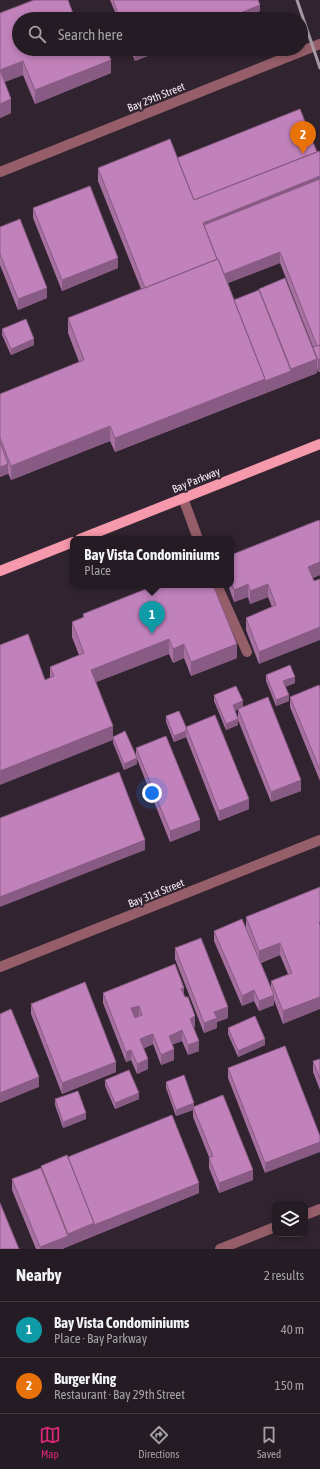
<!DOCTYPE html>
<html lang="en">
<head>
<meta charset="utf-8">
<style>
  body { margin:0; font-family:"Asap Condensed",sans-serif; background:#2d242c; color:#f1f3f6 }
  .controls { position:absolute; right:12px; bottom:12px; display:grid; overflow:hidden; border-radius:8px; box-shadow:0 2px 6px #0003 }
  .controls button { width:36px; height:36px; display:grid; place-items:center; padding:0; border:0; border-bottom:1px solid #423941; background:#251b24; color:#f1f3f6; font:20px sans-serif }
  .you { position:absolute; left:152px; top:793px; width:14px; height:14px; margin:-10px; border:3px solid #fff; border-radius:50%; background:#1a73e8; box-shadow:0 0 0 6px #1a73e833 }
  .badge { display:grid; place-items:center; width:26px; height:26px; border-radius:50%; background:#db2777; color:#fff; font-size:13px; font-weight:700 }
  .pin { position:absolute; translate:-50% -33px; filter:drop-shadow(0 1px 2px #0008) }
  .pin::after { content:''; position:absolute; top:21px; width:14px; height:12px; background:inherit; clip-path:polygon(0 0,100% 0,50% 100%) }
  .popup { position:absolute; left:70px; top:536px; width:164px; height:52px; box-sizing:border-box; display:grid; place-content:center; border-radius:8px; background:#251b24; filter:drop-shadow(0 1px 3px #0005); font-size:13px; white-space:nowrap; color:#a3a1a6 }
  .popup b { font-size:15px; color:#f1f3f6 }
  .popup::after { content:''; position:absolute; left:50%; top:100%; margin-left:-8px; border:8px solid transparent; border-top-color:#251b24 }
  .list { margin:0; padding:0; list-style:none }
  h2 { display:flex; justify-content:space-between; align-items:center; height:52px; margin:0; padding:0 16px; font-size:17px }
  h2 small { font-size:13px; font-weight:400; color:#a3a1a6 }
  .list li { display:grid; grid-template-columns:26px 1fr auto; gap:12px; align-items:center; box-sizing:border-box; height:56px; padding:0 16px; border-top:1px solid #423941 }
  .list b { display:block; font-size:15px; white-space:nowrap }
  .list p { margin:0; font-size:13px; white-space:nowrap; color:#a3a1a6 }
  .list em { font-size:13px; font-style:normal; color:#a3a1a6 }
  .icon { flex:none; width:22px; height:22px; fill:none; stroke:currentColor; stroke-width:2; stroke-linecap:round; stroke-linejoin:round }
  .map { position:relative; flex:none; width:320px; height:1249px; overflow:hidden }
  .search { position:absolute; background:#251b24; box-shadow:0 2px 6px #0003; left:12px; right:12px; top:12px; height:44px; display:flex; align-items:center; gap:10px; box-sizing:border-box; padding:0 14px; border-radius:22px; color:#a3a1a6; font-size:15px }
  .sheet { height:164px; background:#251b24 }
  nav { display:flex; justify-content:space-around; align-items:center; box-sizing:border-box; height:56px; border-top:1px solid #423941; background:#251b24; font-size:11px; color:#a3a1a6 }
  nav a { display:grid; justify-items:center; gap:2px }
  nav .on { color:#db2777 }
  .map>svg:first-child { display:block }
</style>
</head>
<body>
<div class="map">
<svg width="320" height="1249" viewBox="0 0 320 1249">
  <rect width="100%" height="100%" fill="#312430"/>
  <g fill="none" stroke-linecap="round" stroke-linejoin="round">
    <!-- lane -->
    <path stroke="#965e69" stroke-width="10" d="M183 498 198 539
      M217 585 247 652"/>
    <!-- street -->
    <path stroke="#965e69" stroke-width="10" d="M0 172 320 44
      M0 967 320 840
      M305 1215 320 1209
      M220 1249 275 1227"/>
    <!-- primary -->
    <path stroke="#f799ac" stroke-width="10" d="M80 539 320 444
      M0 571 73 542"/>
    <!-- rail -->
    <path stroke="#a69ba5" stroke-width="3" d="M297 0 320 68"/>
  </g>
  <!-- wall -->
  <path fill="#a670a1" fill-rule="evenodd" d="M110 0H258L260 11 240 19H118Z
    M0 13 19 19 111 73 35 104 23 75 4 82 11 113 0 118Z
    M130 49H165L135 61Z
    M317 152 320 153V372H318L317 368V373L115 452 110 441 11 480 8 473 0 477V394L79 362 68 333V318L141 289 98 181V168L177 158ZM280 263 313 347V351L259 289V290L234 300 228 283Z
    M33 208 118 268 62 291 33 218Z
    M0 227 47 298 18 310 0 265Z
    M2 329 34 345 11 355 2 335Z
    M231 555 320 575 312 578 259 664 246 630V618L272 607 268 597 250 604 248 597 234 602 228 585H231Z
    M83 614 237 658 191 676 184 658 173 663 169 654 96 682 113 737 136 758V748L200 830 170 842 137 759V764L124 770 113 743V740L45 680 50 678V667L79 655 72 637V622L83 618Z
    M266 675 295 683 285 687 289 701 276 706 266 681Z
    M320 688V781L290 707V697Z
    M214 695 243 707 301 791 271 802 238 720V725L226 730 214 701ZM238 709V718L235 711Z
    M166 716 186 727 249 809 219 821 186 737 174 742 166 722Z
    M320 887 283 1024 274 1000V1005L259 1011 254 1001 242 1006 214 941V931L246 928V917ZM280 955 288 974 271 981V988L261 963Z
    M175 948 228 1018 217 1022V1028L204 1033 175 959Z
    M103 993 184 996 195 1027 194 1028 199 1051 188 1055 182 1041 176 1043 172 1044 174 1060 161 1065 153 1044 147 1047 144 1048 148 1069 137 1074 131 1060 126 1062 103 1003Z
    M31 1004 116 1072 62 1094 31 1014Z
    M228 1028 265 1045 238 1057 228 1034Z
    M285 1046 265 1173 228 1078V1068Z
    M320 1059V1090L313 1072V1061Z
    M105 1080 139 1099 115 1109 105 1086Z
    M166 1082 194 1107 253 1180 219 1193 209 1168V1157L193 1117V1110L176 1116 166 1088Z
    M55 1099 86 1119 63 1128 55 1105Z
    M68 1157 199 1193 62 1249H36L12 1190V1179L41 1168V1166Z"/>
  <!-- shaded-wall -->
  <path fill="#875b83" d="M260 5V11L240 19H225Z
    M150 49H165L135 61V55Z
    M111 60V73L35 104V90Z
    M23 61V75L0 84V70Z
    M11 99V113L0 118V104Z
    M320 176V189L207 234 203 223Z
    M280 252V263L223 285V275Z
    M118 258V268L62 291V280Z
    M47 288V298L18 310V299Z
    M34 339V345L11 355V349Z
    M317 359V373L115 452V438L265 379 291 371V369Z
    M320 359V372H318V360Z
    M110 426V441L11 480V466Z
    M8 464V474L0 477V467Z
    M320 562V575L308 580V567Z
    M248 584V597L234 602V590Z
    M268 584V597L250 604V591Z
    M320 627V640L259 664V652Z
    M169 639V654L91 684V670Z
    M184 644V658L173 663V649Z
    M237 644V658L191 676V662Z
    M295 677V683L283 687V681Z
    M289 695V701L276 706V700Z
    M243 701V707L233 711V705Z
    M238 719V725L226 730V724Z
    M113 726V740L0 785V771Z
    M186 731V737L174 742V736Z
    M137 758V764L124 770V764Z
    M301 780V791L271 802V792Z
    M249 799V809L219 821V811Z
    M200 820V830L170 842V831Z
    M145 840V850L0 907V897Z
    M280 943V955L259 963V951Z
    M184 988V998L181 989Z
    M254 990V1001L242 1006V996Z
    M274 995V1005L259 1011V1001Z
    M320 997V1009L283 1024V1011Z
    M139 1006V1016L131 1019V1008Z
    M228 1007V1018L217 1022V1028L204 1033V1023L214 1012Z
    M195 1016V1027L190 1029V1019Z
    M182 1030V1041L169 1046V1036Z
    M153 1034V1044L140 1050V1039Z
    M265 1039V1045L238 1057V1051Z
    M199 1041V1051L188 1055V1045Z
    M174 1049V1060L161 1065V1055Z
    M131 1050V1060L126 1062V1052Z
    M148 1059V1069L137 1074V1064Z
    M116 1062V1072L62 1094V1083Z
    M39 1077V1087L0 1103V1093Z
    M139 1093V1099L115 1109V1103Z
    M194 1103V1109L193 1107V1110L176 1116V1110Z
    M86 1113V1119L63 1128V1122Z
    M320 1142V1152L265 1173V1163Z
    M253 1170V1180L219 1193V1183Z
    M199 1183V1193L62 1249H40V1247L68 1236V1234L94 1223Z"/>
  <!-- building -->
  <path fill="#c182bb" stroke="#875b83" fill-rule="evenodd" d="M34 0H68L75 19H19V49H106L111 60 35 90 23 61 0 70V13Z
    M113 0H258L260 5 225 19H120Z
    M132 49H150L135 55Z
    M0 70 11 99 0 104Z
    M300 109 317 152 194 200 177 158Z
    M170 139 194 200 319 151 320 153V176L203 223 217 259 145 288 98 168Z
    M320 179V345L317 346 280 252 224 274 218 259H217L204 225Z
    M90 186 118 258 62 280 33 208Z
    M20 219 47 288 18 299 0 254V227Z
    M218 259 265 379 115 438 110 426 11 466 0 438V394L84 360 68 318Z
    M285 278 317 359 291 369 259 289Z
    M259 290 291 371 265 381V379L234 300Z
    M26 319 34 339 11 349 2 329Z
    M320 345V359L318 360 313 347Z
    M0 442 8 464 0 467Z
    M319 520 320 522V562L308 567 314 581 320 579V627L259 652 246 618 276 605 268 584 250 591 248 584 234 590 231 581V555Z
    M156 585H213L237 644 191 662 184 644 173 649 169 639 91 670 113 726 0 771V645L28 634 45 680 54 676 50 667 84 653 72 622 84 617 83 614Z
    M290 665 295 677 283 681 289 695 276 700 266 675Z
    M319 685 320 688V770L290 697Z
    M236 686 243 701 233 705 238 719 226 724 214 695Z
    M268 697 301 780 271 792 238 709Z
    M179 711 186 727V731L174 736 166 716Z
    M215 715 249 799 219 811 186 727Z
    M125 731 137 758 124 764 113 737Z
    M166 736 200 820 170 831 136 748Z
    M119 772 145 840 0 897V818Z
    M320 887V922H319L320 926V997L283 1011 271 981 292 973 280 943 259 951 246 917Z
    M242 919 274 995 259 1001 254 990 242 996 214 931Z
    M201 938 228 1007 214 1012 217 1018 204 1023 175 948Z
    M175 964 184 988 181 989 185 997H188L195 1016 190 1019 199 1041 188 1045 182 1030 176 1033 169 1036 174 1049 161 1055 153 1034 147 1036 140 1039 148 1059 137 1064 131 1050 126 1052 103 993ZM139 1006 142 1015 135 1018 131 1008Z
    M85 982 116 1062 62 1083 31 1004Z
    M11 1009 39 1077 0 1093V1014Z
    M255 1016 265 1039 238 1051 228 1028Z
    M285 1046 320 1136V1142L265 1163 228 1068Z
    M320 1059V1079L313 1061Z
    M129 1070 139 1093 115 1103 105 1080Z
    M184 1075 194 1103 176 1110 166 1082Z
    M78 1091 86 1113 63 1122 55 1099Z
    M223 1095 253 1170 219 1183 209 1158 213 1156 193 1107Z
    M172 1115 199 1183 94 1225V1223L68 1157Z
    M67 1155 94 1223 68 1234 41 1166Z
    M41 1168 68 1236 40 1247 12 1179Z
    M0 1203 19 1249H0Z"/>
  <g text-anchor="middle" dominant-baseline="central" stroke-width="4" stroke-linejoin="round" paint-order="stroke">
    <!-- street labels -->
    <g font-size="11" fill="#f7eef7" stroke="#312430">
      <text transform="translate(156 97) rotate(-22)">Bay 29th Street</text>
      <text transform="translate(196 480) rotate(-22)">Bay Parkway</text>
      <text transform="translate(156 893) rotate(-22)">Bay 31st Street</text>
    </g>
  </g>
</svg>
<div class="controls">
<button><svg class="icon" aria-label="layers" viewBox="0 0 24 24"><path d="M12 4l9 5-9 5-9-5zM3 14l9 5 9-5"/></svg></button>
</div>
<div class="you"></div>
<div class="pin badge" style="left:152px;top:634px;background:#0f9aa8">1</div>
<div class="popup"><b>Bay Vista Condominiums</b>Place</div>
<div class="pin badge" style="left:303px;top:154px;background:#e8710a">2</div>
<div class="search"><svg class="icon" aria-label="search" viewBox="0 0 24 24"><circle cx="10" cy="10" r="6"/><path d="M15 15l6 6"/></svg>Search here</div>
</div>
<section class="sheet">
<h2>Nearby<small>2 results</small></h2>
<ul class="list">
<li><span class="badge" style="background:#0f9aa8">1</span><div><b>Bay Vista Condominiums</b><p>Place · Bay Parkway</p></div><em>40 m</em></li>
<li><span class="badge" style="background:#e8710a">2</span><div><b>Burger King</b><p>Restaurant · Bay 29th Street</p></div><em>150 m</em></li>
</ul>
</section>
<nav>
<a class="on"><svg class="icon" aria-label="map" viewBox="0 0 24 24"><path d="M3 6l6-2 6 2 6-2v14l-6 2-6-2-6 2zM9 4v14M15 6v14"/></svg>Map</a>
<a><svg class="icon" aria-label="directions" viewBox="0 0 24 24"><path d="M12 3l9 9-9 9-9-9zM9 14v-3h6M13 9l2 2-2 2"/></svg>Directions</a>
<a><svg class="icon" aria-label="saved" viewBox="0 0 24 24"><path d="M7 4h10v16l-5-4-5 4z"/></svg>Saved</a>
</nav>
</body>
</html>
